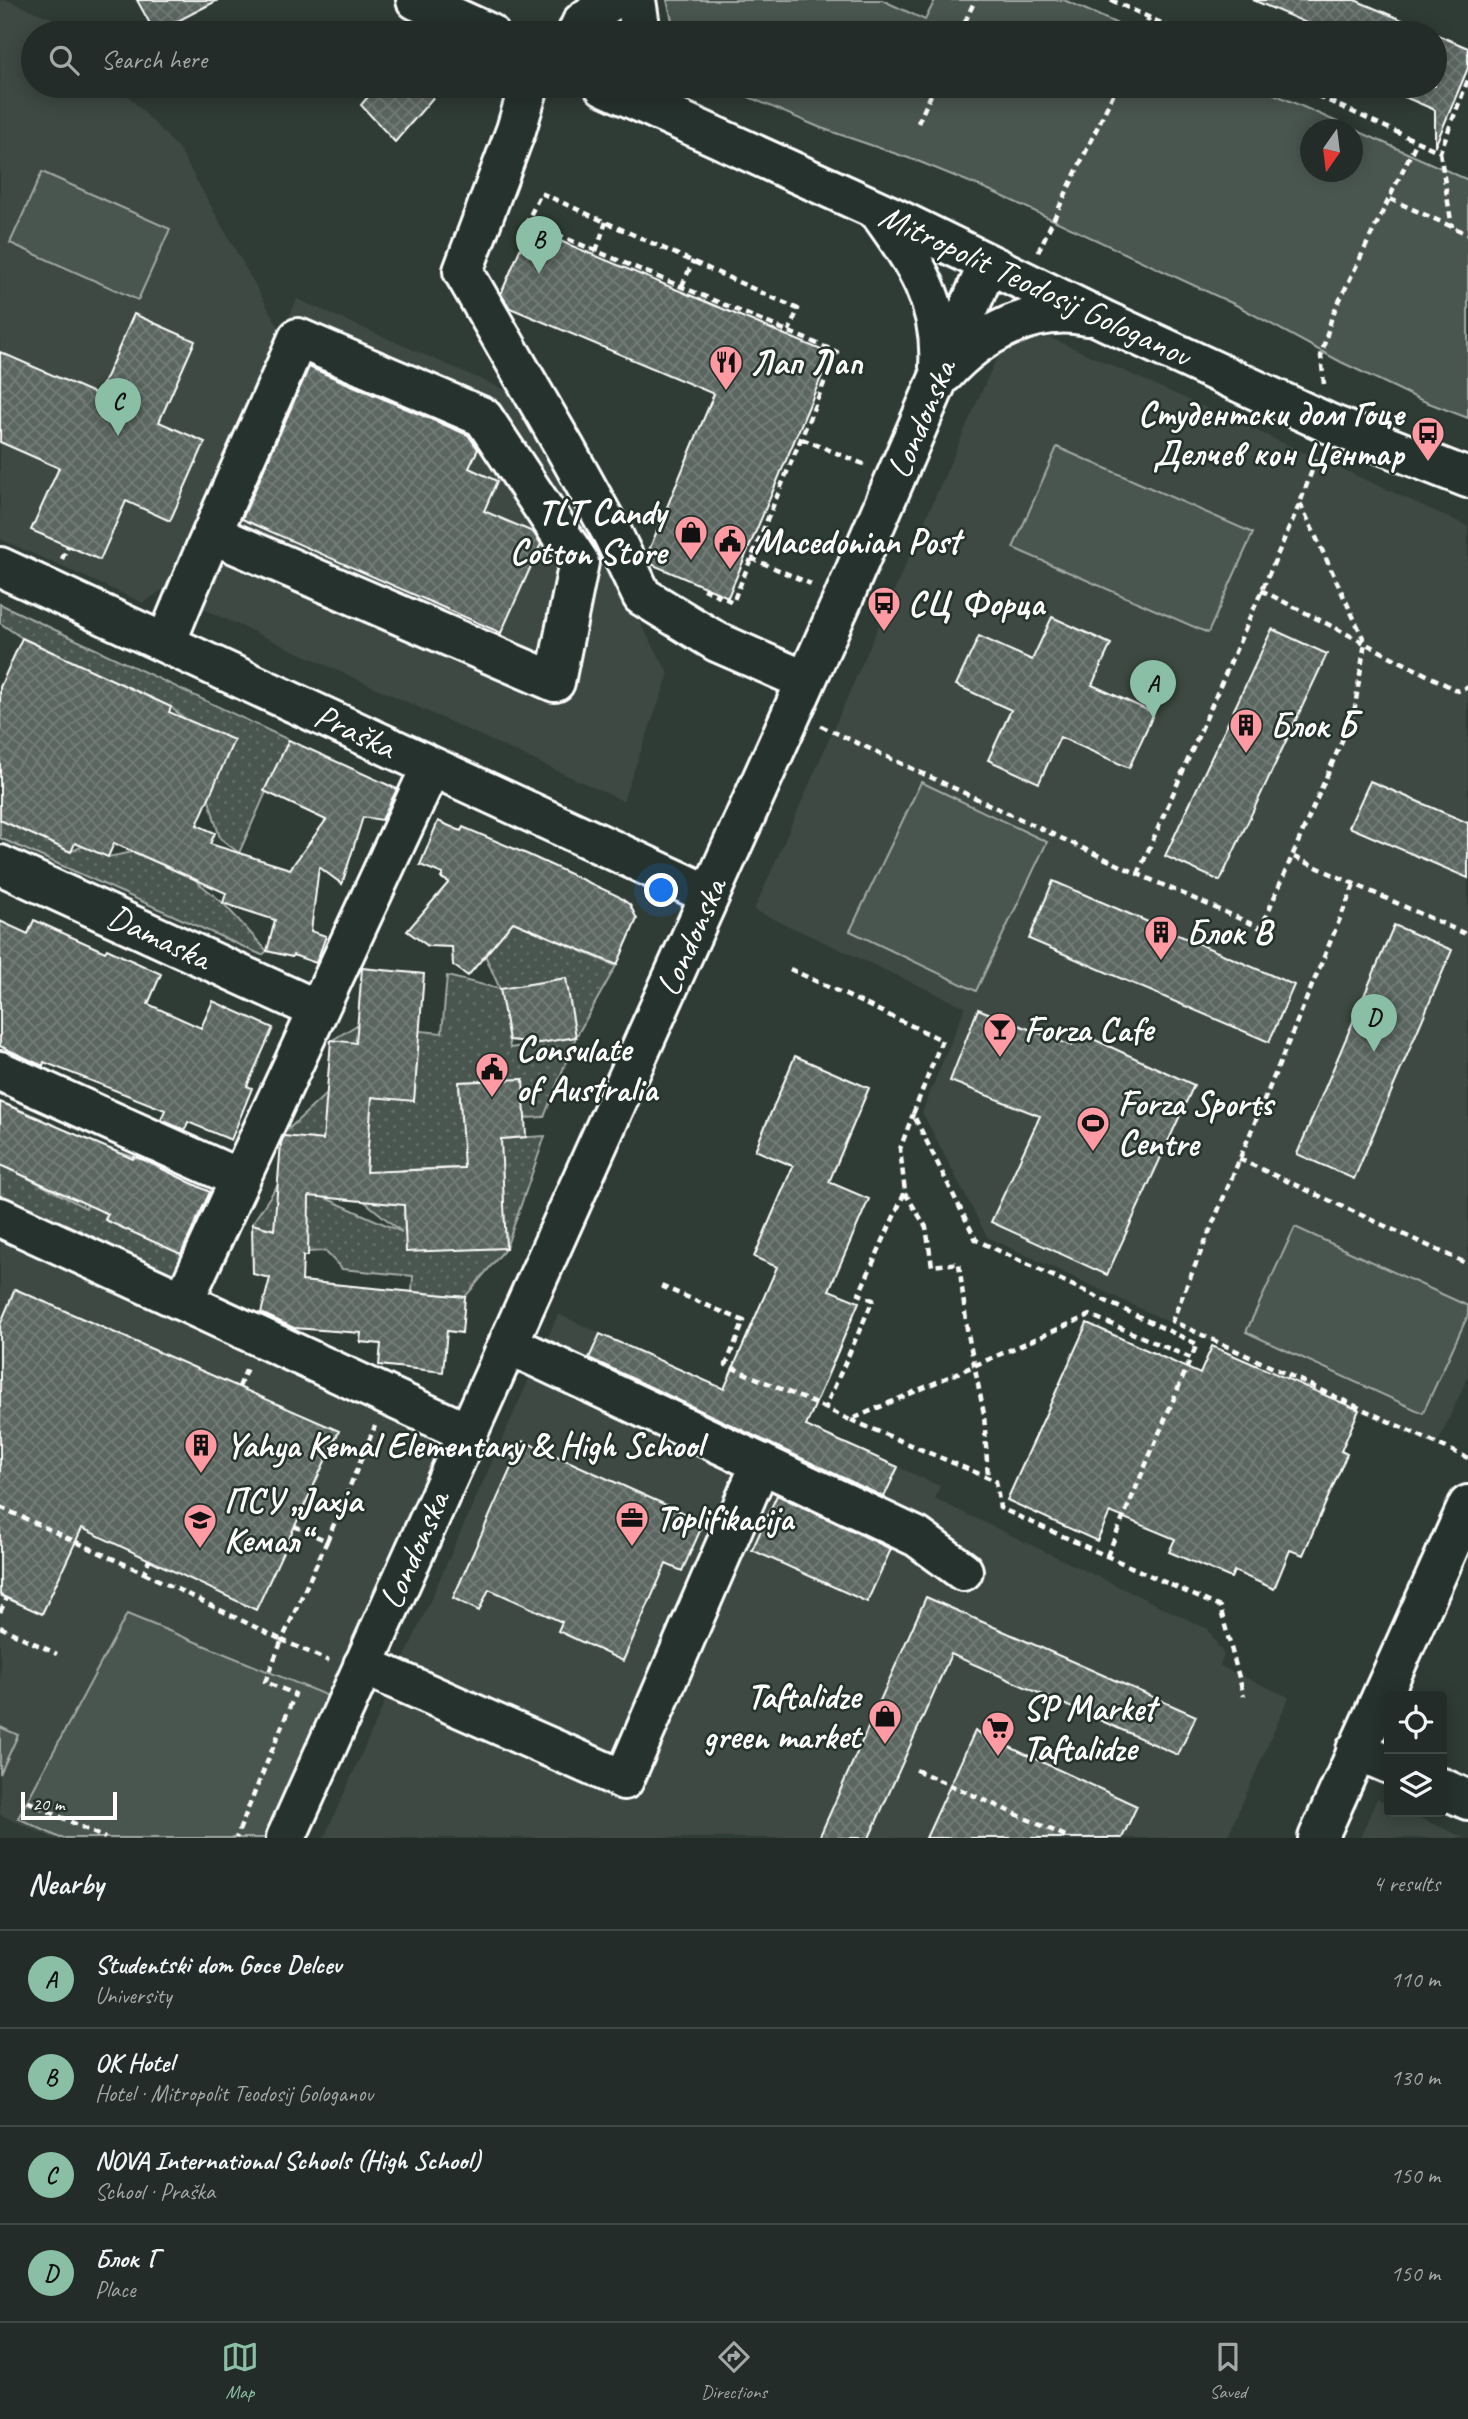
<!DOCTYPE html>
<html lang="en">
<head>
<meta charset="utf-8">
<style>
  body { margin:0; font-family:Caveat,sans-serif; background:#2b3430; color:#f1f3f6 }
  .controls { position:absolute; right:21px; bottom:21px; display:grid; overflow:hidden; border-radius:7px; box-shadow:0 4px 18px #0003 }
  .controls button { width:63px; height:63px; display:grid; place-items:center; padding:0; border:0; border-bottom:2px solid #404845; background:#232c28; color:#f1f3f6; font:35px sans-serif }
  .compass { position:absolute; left:1300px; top:119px; width:63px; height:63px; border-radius:50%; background:#232c28; box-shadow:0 4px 18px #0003; rotate:194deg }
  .scale { position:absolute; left:21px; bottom:18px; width:96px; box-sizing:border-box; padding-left:7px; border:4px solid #fff; border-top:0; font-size:19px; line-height:24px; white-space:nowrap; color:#fff; -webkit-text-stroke:5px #26332d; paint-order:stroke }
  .you { position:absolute; left:662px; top:891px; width:24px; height:24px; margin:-18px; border:5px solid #fff; border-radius:50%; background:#1a73e8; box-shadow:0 0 0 10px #1a73e833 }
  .badge { display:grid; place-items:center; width:46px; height:46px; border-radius:50%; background:#8abfa5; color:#111; font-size:23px; font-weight:700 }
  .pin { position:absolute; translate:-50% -58px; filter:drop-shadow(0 2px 4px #0008) }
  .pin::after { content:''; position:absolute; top:37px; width:24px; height:21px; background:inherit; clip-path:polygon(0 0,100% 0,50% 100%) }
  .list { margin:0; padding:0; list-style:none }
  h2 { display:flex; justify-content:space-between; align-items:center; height:91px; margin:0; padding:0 28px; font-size:30px }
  h2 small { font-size:23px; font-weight:400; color:#a3a7a8 }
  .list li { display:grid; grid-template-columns:46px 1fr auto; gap:21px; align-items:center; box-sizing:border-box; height:98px; padding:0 28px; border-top:2px solid #404845 }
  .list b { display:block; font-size:26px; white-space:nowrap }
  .list p { margin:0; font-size:23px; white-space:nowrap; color:#a3a7a8 }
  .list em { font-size:23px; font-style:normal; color:#a3a7a8 }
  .icon { flex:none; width:38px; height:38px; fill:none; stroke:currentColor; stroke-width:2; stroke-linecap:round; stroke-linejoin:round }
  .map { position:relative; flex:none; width:1468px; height:1838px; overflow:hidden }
  .search { position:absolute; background:#232c28; box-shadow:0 4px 18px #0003; left:21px; right:21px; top:21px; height:77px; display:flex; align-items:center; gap:18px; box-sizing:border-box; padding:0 24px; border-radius:38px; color:#a3a7a8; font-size:26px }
  .sheet { height:483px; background:#232c28 }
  nav { display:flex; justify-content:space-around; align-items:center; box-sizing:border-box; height:98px; border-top:2px solid #404845; background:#232c28; font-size:19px; color:#a3a7a8 }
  nav a { display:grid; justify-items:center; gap:4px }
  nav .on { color:#8abfa5 }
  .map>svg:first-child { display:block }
</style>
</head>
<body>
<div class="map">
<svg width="1468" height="1838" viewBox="0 0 1468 1838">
  <defs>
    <pattern id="garden-dots" width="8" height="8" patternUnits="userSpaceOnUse" patternTransform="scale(1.75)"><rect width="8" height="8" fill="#4a544f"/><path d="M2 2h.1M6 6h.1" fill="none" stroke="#656e69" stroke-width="1.8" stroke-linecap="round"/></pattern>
    <pattern id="building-cross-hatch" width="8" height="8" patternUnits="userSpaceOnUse" patternTransform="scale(1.75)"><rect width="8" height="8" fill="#5b6661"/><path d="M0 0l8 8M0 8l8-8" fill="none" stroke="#747d79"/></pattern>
  </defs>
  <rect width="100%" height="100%" fill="#2f3b35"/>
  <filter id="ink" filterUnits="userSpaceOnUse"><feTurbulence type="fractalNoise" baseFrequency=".0143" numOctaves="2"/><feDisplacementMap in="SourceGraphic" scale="14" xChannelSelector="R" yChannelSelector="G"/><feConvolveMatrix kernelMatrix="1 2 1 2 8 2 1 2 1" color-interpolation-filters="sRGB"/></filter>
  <g filter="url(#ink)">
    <!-- built -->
    <path fill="#3c4842" d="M0 0H7L58 21 69 33H33V86H119L179 149 282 333 297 299 510 392 669 674 623 801 162 590 143 603 0 539Z
      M1051 338 1468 526V1377L1436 1447 987 1237 922 1112 965 1007 754 910 994 363 1006 349 1028 340Z
      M0 1227 453 1431 270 1838H53L0 1815Z
      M558 1314 940 1486 935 1499 1208 1629 1224 1655 1220 1666 1289 1697 1227 1838H324Z
      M1377 1798 1389 1804V1812H1407L1465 1838H1360Z"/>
    <!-- green -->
    <path fill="#4a544f" stroke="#a4aaa7" stroke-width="2" fill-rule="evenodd" d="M667 0H882L925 20 935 0H1064L1138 33H675Z
      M723 86H1256L1468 180V418L1421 400 1341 362 1236 305 989 190 920 162 821 128ZM1310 130H1352V172H1310Z
      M42 172 170 229 138 300 10 243Z
      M1057 447 1253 533 1208 633 1013 548Z
      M921 782 1047 842 976 991 850 931Z
      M1295 1227 1468 1306V1315L1423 1413 1246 1332Z
      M127 1614 333 1698 270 1838H60L18 1818Z
      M0 1727 18 1735 0 1774Z"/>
    <!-- garden -->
    <path fill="url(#garden-dots)" stroke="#a4aaa7" stroke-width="2" fill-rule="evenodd" d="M0 604 289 740 239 853 220 838 185 719 171 707 22 638 0 623Z
      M0 814 10 818 16 827 70 852 83 846 108 857 133 852 194 879 223 903 267 951 262 955 0 838Z
      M509 920 616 966 576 1037 544 1117 525 1118 522 1079 459 1082 463 1141 545 1136 506 1248 465 1297 412 1292 413 1276 342 1269 325 1251 308 1252V1237L252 1224 277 1186 305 1189 402 1232 364 1201 368 1144 281 1136 326 1094 414 1100 418 1048 331 1041 357 1025 442 1033 447 976 500 989 485 955ZM501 989 576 1037 510 1048ZM502 1166 506 1248 405 1234 403 1170Z
      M6 1104 42 1119 18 1173 86 1208 107 1148 134 1157 105 1219 185 1256 176 1296 0 1217V1117Z"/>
    <!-- building -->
    <path fill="url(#building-cross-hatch)" stroke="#fff" stroke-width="2" d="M137 0H218L155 33Z
      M1253 0H1355L1433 33H1330Z
      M1435 34 1468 48V68L1435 146V110L1379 86H1435Z
      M377 86H443L395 142 361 105Z
      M529 228 831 354 728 597 651 564 647 555 714 394 510 308 501 294Z
      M134 314 195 341 159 422 205 442 170 521 126 501 100 560 31 530 59 468 0 442V352L98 395Z
      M309 367 468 435 478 449 469 468 497 481 484 511 533 532 541 544 501 633 242 519Z
      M1052 617 1111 644 1092 685 1154 713 1129 768 1060 737 1039 783 988 760 1011 710 956 685 979 636 1032 660Z
      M1272 629 1327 654 1220 881 1165 856Z
      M22 638 171 707 169 712 234 740 197 825 215 833 210 844 290 869 326 820 264 791 289 740 397 789 382 820 363 817 342 884 319 867 311 931 326 936 316 963 293 955 292 957 267 951 275 920 223 903 226 893 114 843 108 857 75 843 71 852 0 820V687Z
      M1370 781 1468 823V878L1349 827Z
      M438 821 461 831 463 827 529 855 618 896 630 905 637 919 617 965 513 922 468 976 453 965 452 947 428 946 407 931 449 882 441 878 443 874 420 865Z
      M1053 881 1294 985 1269 1042 1029 939Z
      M34 920 105 952 107 949 161 974 148 1004 201 1028 213 1001 273 1028 247 1086 252 1088 231 1140 188 1122 185 1130 161 1120 165 1110 44 1062 43 1066 0 1046V921L28 934Z
      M1394 925 1452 950 1354 1179 1297 1154Z
      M362 968 424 974 414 1101 372 1097 366 1172 464 1168 459 1082 523 1079 526 1137 501 1139 506 1248 406 1252 404 1205 309 1196 308 1256H303L302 1281 465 1297 462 1333 447 1331 443 1372 379 1365 381 1344 360 1342 361 1333 294 1328 261 1313 270 1278 253 1274 252 1224 274 1230 281 1143 284 1136 323 1140 331 1040 356 1043Z
      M566 978 576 1037 540 1043 509 1040 500 989Z
      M978 1009 1072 1046 1078 1032 1194 1085 1107 1275 991 1222 1040 1116 950 1081Z
      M795 1056 869 1088 829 1182 869 1199 829 1290 859 1302 806 1426 898 1467 884 1497 589 1358 600 1334 724 1389 777 1267 754 1257 793 1166 755 1150Z
      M0 1102 133 1159 134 1157 144 1160 210 1192 181 1254 105 1220 108 1214 0 1165Z
      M15 1289 339 1431 256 1610 82 1528 42 1614 0 1595V1325Z
      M1087 1323 1200 1374 1212 1346 1359 1410 1341 1451 1347 1454 1303 1555 1290 1550 1274 1589 1234 1571 1231 1578 1169 1552 1175 1539 1110 1512 1097 1541 1007 1500Z
      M523 1441 704 1522 682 1571 666 1564 623 1661 558 1631 562 1622 489 1589 479 1611 453 1598Z
      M777 1495 891 1549 867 1602 752 1550Z
      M926 1597 1196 1716 1178 1755 951 1654 869 1838H819Z
      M975 1731 1137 1806 1122 1838H926Z"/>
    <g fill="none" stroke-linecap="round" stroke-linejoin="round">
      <defs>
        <path id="minor" d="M416 0 489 33
          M636 0 641 33
          M577 33 582 22 612 0
          M529 86 516 130 463 271 565 448 613 535 642 596 717 642 806 681
          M604 86 893 217 1106 321 1330 424 1468 478
          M879 212C915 262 943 303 939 367
          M945 373C980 334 1034 305 1087 316
          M0 567 710 895
          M166 643C207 540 254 440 298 338L483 417 579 562 555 682 212 534
          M0 865 318 1010
          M0 1071 240 1179
          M0 1217 466 1432
          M184 1300 431 767
          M508 1344 917 1537 963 1571
          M363 1665 624 1780 761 1463
          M1356 1750 1389 1764
          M1442 1788 1468 1800
          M286 1838 843 599 988 264
          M1318 1838 1468 1505"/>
      </defs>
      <!-- minor casing -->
      <use href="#minor" stroke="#fff" stroke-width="44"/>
      <!-- path -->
      <path stroke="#fff" stroke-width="4.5" stroke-dasharray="7 5" stroke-linecap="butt" d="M1111 0 1183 33
        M960 33 975 0
        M1142 33 1149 18
        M1296 86 1440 152 1468 80
        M918 123 935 86
        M1440 152 1452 227
        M1390 199 1468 234
        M596 251 606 222
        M1038 252 1117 86
        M682 286 693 261
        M1324 384 1321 356 1332 316 1417 141
        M802 439 866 465
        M751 558 811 584
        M62 559 68 546
        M703 589 733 602 837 352 527 222 541 193 798 309 789 331
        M1261 590 1458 691 1468 687
        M821 726 1138 874 1261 928 1354 713 1365 642 1300 503
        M1294 857 1468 935
        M1138 874 1300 503 1317 457
        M1354 885 1172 1321 1468 1458
        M790 969 942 1040 913 1114 976 1240 1197 1344 1191 1358 1090 1315 850 1420 825 1408 873 1300 859 1294 905 1192 900 1149 913 1114
        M1239 1159 1468 1264
        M905 1193 926 1227 932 1266 959 1263 967 1329 984 1414 988 1478
        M661 1286 744 1321 726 1365 825 1408
        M239 1387 247 1368
        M851 1420 996 1481 1000 1508 1220 1607 1244 1696
        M499 1448 516 1456
        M0 1507 144 1573 149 1560
        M294 1526 327 1541 282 1640 329 1661
        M327 1541 375 1426
        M1107 1556 1191 1358
        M144 1573 282 1640 265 1682 295 1694 236 1838
        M0 1612 7 1598
        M0 1627 57 1654
        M916 1770 1070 1838
        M27 1801 105 1838"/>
      <!-- minor -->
      <use href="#minor" stroke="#26332d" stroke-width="38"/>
    </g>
  </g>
  <!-- icons -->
  <defs>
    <symbol id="restaurant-pin" viewBox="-11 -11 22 30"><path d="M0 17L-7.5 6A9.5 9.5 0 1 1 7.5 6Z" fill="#ff9aa2" stroke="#26332d"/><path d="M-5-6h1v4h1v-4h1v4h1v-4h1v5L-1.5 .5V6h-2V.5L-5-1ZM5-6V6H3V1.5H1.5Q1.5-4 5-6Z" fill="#111"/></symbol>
    <symbol id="bus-pin" viewBox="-11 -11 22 30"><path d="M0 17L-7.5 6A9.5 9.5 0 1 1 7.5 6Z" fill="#ff9aa2" stroke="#26332d"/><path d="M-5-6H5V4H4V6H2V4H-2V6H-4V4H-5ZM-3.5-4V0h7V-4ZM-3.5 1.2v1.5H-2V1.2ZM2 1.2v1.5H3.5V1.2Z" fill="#111"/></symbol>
    <symbol id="shop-pin" viewBox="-11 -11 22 30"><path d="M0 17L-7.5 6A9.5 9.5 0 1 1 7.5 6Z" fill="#ff9aa2" stroke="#26332d"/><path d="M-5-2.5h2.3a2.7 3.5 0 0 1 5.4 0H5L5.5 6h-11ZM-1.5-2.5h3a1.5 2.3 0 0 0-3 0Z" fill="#111"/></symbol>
    <symbol id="civic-pin" viewBox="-11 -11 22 30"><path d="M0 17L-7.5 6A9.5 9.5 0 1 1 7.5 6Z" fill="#ff9aa2" stroke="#26332d"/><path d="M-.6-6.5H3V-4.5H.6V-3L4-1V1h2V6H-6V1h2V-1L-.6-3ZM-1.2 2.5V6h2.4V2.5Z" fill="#111"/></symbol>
    <symbol id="building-pin" viewBox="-11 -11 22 30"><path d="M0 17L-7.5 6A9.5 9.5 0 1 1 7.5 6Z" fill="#ff9aa2" stroke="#26332d"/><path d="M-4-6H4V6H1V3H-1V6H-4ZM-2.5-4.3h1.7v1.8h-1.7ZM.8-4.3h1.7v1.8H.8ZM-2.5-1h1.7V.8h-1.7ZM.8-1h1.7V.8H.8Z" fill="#111"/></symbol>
    <symbol id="bar-pin" viewBox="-11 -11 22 30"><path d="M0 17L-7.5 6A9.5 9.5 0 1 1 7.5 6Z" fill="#ff9aa2" stroke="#26332d"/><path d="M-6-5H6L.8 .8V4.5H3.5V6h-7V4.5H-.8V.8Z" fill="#111"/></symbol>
    <symbol id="stadium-pin" viewBox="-11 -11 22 30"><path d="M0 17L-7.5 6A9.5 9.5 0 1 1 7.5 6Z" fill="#ff9aa2" stroke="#26332d"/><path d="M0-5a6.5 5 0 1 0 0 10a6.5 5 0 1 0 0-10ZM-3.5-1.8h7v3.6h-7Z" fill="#111"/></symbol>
    <symbol id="office-pin" viewBox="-11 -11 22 30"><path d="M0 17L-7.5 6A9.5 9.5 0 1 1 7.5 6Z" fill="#ff9aa2" stroke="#26332d"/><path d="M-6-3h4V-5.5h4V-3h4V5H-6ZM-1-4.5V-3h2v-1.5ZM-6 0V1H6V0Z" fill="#111"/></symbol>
    <symbol id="school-pin" viewBox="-11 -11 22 30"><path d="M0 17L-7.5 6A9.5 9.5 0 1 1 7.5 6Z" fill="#ff9aa2" stroke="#26332d"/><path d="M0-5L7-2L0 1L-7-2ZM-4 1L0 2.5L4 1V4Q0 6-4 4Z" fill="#111"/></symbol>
    <symbol id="supermarket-pin" viewBox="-11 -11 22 30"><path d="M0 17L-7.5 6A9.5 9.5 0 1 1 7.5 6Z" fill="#ff9aa2" stroke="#26332d"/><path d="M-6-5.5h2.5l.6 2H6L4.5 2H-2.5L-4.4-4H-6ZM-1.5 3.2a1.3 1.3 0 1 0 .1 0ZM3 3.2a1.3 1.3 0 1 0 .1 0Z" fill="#111"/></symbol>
  </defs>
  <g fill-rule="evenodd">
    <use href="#restaurant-pin" x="707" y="343" width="38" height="52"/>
    <use href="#bus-pin" x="1409" y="414" width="38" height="52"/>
    <use href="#shop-pin" x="672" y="513" width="38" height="52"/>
    <use href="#civic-pin" x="711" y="522" width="38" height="52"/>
    <use href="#bus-pin" x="865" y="584" width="38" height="52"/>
    <use href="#building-pin" x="1227" y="706" width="38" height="52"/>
    <use href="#building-pin" x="1142" y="913" width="38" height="52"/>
    <use href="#bar-pin" x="981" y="1010" width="38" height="52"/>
    <use href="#civic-pin" x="473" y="1050" width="38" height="52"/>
    <use href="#stadium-pin" x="1074" y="1104" width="38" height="52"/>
    <use href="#building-pin" x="182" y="1426" width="38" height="52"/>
    <use href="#office-pin" x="613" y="1499" width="38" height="52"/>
    <use href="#school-pin" x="181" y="1501" width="38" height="52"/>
    <use href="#shop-pin" x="866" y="1697" width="38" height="52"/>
    <use href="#supermarket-pin" x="979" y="1709" width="38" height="52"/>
  </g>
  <g text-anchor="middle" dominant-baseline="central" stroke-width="5" stroke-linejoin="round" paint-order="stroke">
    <!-- street labels -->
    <g font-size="35" fill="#fff" stroke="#26332d">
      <text transform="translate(1035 285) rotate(25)">Mitropolit Teodosij Gologanov</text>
      <text transform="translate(921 419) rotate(-67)">Londonska</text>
      <text transform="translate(355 731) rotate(25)">Praška</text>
      <text transform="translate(159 937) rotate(25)">Damaska</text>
      <text transform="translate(691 937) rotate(-66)">Londonska</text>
      <text transform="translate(414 1550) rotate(-66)">Londonska</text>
    </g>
    <!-- poi labels -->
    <g font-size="35" font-weight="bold" fill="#fff" stroke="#26332d" text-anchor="start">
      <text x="750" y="362">Лап Лап</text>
      <text x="1404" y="413" text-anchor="end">Студентски дом Гоце<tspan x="1404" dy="40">Делчев кон Центар</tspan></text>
      <text x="666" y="512" text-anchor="end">TLT Candy<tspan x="666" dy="40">Cotton Store</tspan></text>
      <text x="754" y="541">Macedonian Post</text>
      <text x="908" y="603">СЦ Форца</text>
      <text x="1270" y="725">Блок Б</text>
      <text x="1186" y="932">Блок В</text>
      <text x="1024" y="1029">Forza Cafe</text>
      <text x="516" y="1049">Consulate<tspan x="516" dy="40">of Australia</tspan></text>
      <text x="1118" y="1103">Forza Sports<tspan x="1118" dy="40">Centre</tspan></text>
      <text x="226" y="1445">Yahya Kemal Elementary &amp; High School</text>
      <text x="224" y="1500">ПСУ „Јахја<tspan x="224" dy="40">Кемал“</tspan></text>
      <text x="656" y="1518">Toplifikacija</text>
      <text x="860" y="1696" text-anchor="end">Taftalidze<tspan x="860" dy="40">green market</tspan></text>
      <text x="1023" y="1708">SP Market<tspan x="1023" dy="40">Taftalidze</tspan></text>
    </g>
  </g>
</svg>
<div class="controls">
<button><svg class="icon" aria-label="locate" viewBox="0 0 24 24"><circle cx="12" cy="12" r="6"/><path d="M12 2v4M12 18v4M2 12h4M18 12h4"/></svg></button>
<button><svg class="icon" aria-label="layers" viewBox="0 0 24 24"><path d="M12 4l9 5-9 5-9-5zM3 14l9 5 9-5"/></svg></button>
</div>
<svg class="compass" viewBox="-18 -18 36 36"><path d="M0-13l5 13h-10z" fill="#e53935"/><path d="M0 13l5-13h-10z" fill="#a3a7a8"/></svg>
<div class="scale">20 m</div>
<div class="you"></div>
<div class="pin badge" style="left:1153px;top:718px">A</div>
<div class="pin badge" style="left:539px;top:274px">B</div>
<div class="pin badge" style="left:118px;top:436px">C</div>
<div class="pin badge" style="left:1374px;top:1052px">D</div>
<div class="search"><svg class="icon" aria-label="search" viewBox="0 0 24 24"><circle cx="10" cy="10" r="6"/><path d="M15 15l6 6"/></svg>Search here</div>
</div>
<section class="sheet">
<h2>Nearby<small>4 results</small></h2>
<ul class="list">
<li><span class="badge">A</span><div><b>Studentski dom Goce Delcev</b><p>University</p></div><em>110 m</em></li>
<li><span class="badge">B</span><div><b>OK Hotel</b><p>Hotel · Mitropolit Teodosij Gologanov</p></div><em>130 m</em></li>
<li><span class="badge">C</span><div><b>NOVA International Schools (High School)</b><p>School · Praška</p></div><em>150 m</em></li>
<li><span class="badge">D</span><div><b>Блок Г</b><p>Place</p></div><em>150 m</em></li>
</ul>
</section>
<nav>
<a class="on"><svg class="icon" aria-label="map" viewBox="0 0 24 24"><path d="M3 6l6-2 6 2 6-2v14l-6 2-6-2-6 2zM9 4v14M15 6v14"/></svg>Map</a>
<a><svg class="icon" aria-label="directions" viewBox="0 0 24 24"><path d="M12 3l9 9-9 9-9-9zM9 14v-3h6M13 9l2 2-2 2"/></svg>Directions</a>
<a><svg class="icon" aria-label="saved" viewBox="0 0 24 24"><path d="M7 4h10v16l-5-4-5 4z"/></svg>Saved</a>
</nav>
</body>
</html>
